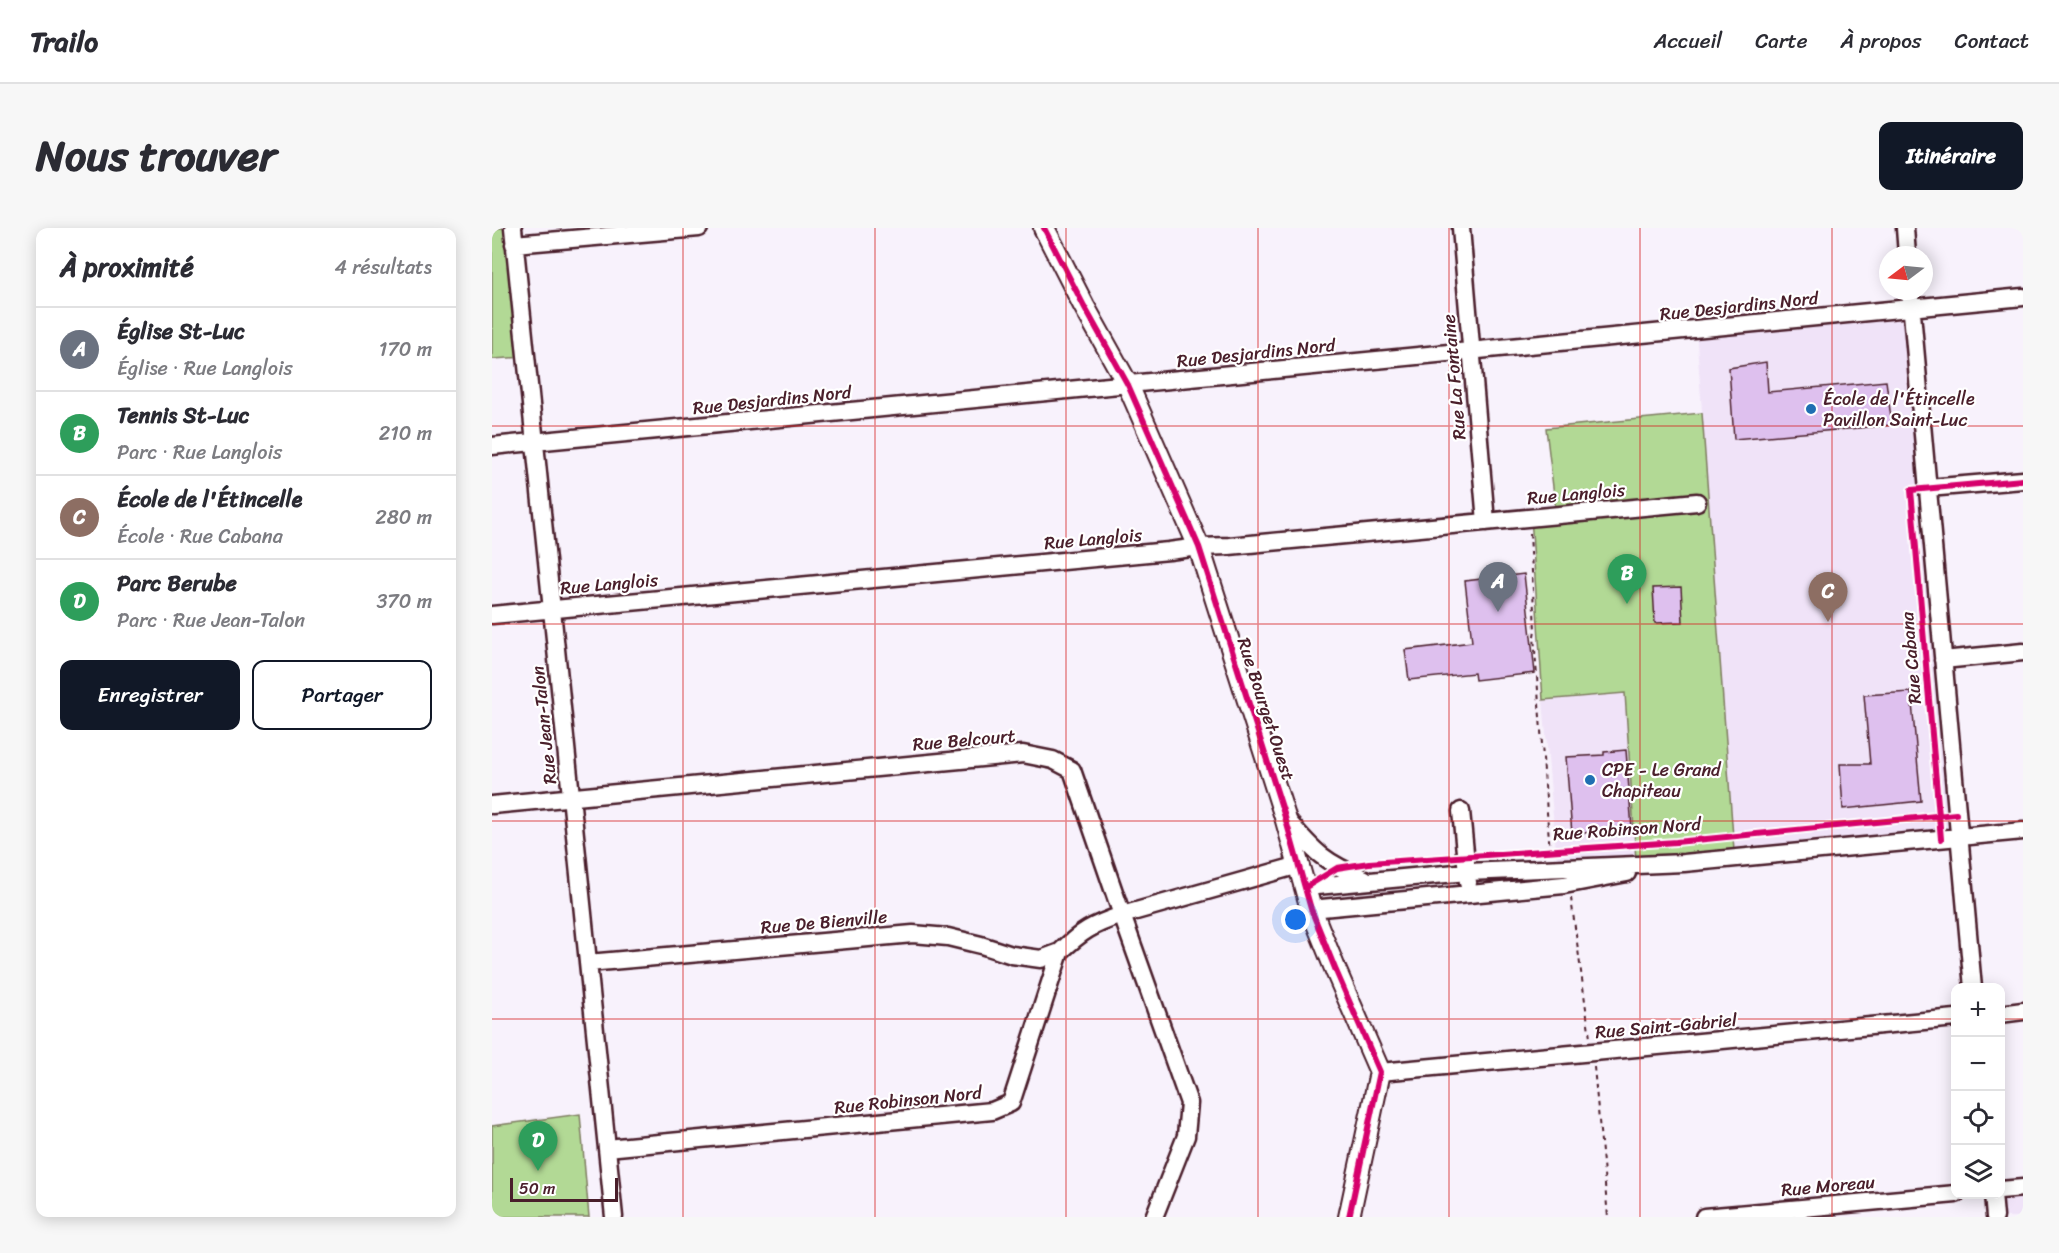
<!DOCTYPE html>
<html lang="fr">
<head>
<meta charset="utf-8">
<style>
  body { margin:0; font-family:Sriracha,sans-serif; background:#f7f7f7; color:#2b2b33 }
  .controls { position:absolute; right:18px; bottom:18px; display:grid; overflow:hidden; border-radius:12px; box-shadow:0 3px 15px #0003 }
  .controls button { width:54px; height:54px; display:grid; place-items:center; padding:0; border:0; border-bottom:2px solid #e1e1e2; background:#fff; color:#2b2b33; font:30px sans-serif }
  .compass { position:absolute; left:1387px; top:18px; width:54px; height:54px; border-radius:50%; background:#fff; box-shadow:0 3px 15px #0003; rotate:254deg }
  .scale { position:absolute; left:18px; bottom:15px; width:108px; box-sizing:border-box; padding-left:6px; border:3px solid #4a1f2b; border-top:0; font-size:16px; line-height:21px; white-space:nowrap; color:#4a1f2b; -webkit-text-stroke:4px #fff; paint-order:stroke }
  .you { position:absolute; left:804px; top:692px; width:21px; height:21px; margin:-15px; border:4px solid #fff; border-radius:50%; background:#1a73e8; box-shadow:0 0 0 9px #1a73e833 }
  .badge { display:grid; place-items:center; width:39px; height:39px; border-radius:50%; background:#111827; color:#fff; font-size:20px; font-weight:700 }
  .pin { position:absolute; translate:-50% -50px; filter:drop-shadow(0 2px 3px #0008) }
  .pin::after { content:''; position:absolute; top:32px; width:21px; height:18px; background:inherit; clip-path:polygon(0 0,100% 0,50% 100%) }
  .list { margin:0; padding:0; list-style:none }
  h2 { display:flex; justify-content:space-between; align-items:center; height:78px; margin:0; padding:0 24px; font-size:26px }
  h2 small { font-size:20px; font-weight:400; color:#7c7c81 }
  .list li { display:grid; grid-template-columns:39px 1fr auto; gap:18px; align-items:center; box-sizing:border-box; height:84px; padding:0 24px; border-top:2px solid #e1e1e2 }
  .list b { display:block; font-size:22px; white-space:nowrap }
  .list p { margin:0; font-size:20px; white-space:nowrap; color:#7c7c81 }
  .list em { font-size:20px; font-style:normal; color:#7c7c81 }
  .actions { display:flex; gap:12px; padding:18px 24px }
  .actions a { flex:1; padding:14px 0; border:2px solid #111827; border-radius:12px; text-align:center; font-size:21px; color:#111827 }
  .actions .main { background:#111827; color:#fff }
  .icon { flex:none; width:33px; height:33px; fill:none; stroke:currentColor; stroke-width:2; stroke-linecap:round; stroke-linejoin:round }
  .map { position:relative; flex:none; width:1531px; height:989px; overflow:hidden; border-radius:12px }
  header { display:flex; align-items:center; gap:36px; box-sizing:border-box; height:84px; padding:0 30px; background:#fff; border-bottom:2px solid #e1e1e2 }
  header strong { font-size:28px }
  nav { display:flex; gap:33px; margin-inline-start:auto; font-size:21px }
  .intro { display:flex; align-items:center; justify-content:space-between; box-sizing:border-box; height:144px; padding:0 36px }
  h1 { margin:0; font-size:42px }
  .button { padding:15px 27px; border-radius:12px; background:#111827; color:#fff; font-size:21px; font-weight:700 }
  main { display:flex; gap:36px; padding:0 36px }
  aside { flex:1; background:#fff; border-radius:12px; box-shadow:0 3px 15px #0003 }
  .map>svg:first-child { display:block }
</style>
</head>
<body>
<header>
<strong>Trailo</strong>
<nav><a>Accueil</a><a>Carte</a><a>À propos</a><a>Contact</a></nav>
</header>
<div class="intro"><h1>Nous trouver</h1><a class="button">Itinéraire</a></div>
<main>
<aside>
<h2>À proximité<small>4 résultats</small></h2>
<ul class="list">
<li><span class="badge" style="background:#6b7280">A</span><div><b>Église St-Luc</b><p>Église · Rue Langlois</p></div><em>170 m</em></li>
<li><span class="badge" style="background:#2e9e5b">B</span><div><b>Tennis St-Luc</b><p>Parc · Rue Langlois</p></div><em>210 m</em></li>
<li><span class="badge" style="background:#8d6e63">C</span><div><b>École de l'Étincelle</b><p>École · Rue Cabana</p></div><em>280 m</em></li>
<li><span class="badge" style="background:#2e9e5b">D</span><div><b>Parc Berube</b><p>Parc · Rue Jean-Talon</p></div><em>370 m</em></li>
</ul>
<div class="actions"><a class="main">Enregistrer</a><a>Partager</a></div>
</aside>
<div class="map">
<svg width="1531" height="989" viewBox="0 0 1531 989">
  <rect width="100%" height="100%" fill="#f8f2fc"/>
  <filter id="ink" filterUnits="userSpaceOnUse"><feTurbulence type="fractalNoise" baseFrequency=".0167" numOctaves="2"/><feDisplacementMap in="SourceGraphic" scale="12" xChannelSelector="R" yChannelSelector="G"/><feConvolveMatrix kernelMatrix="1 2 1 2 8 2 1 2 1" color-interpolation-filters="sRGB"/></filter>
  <g filter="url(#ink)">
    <!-- built -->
    <path fill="#f0e3f8" d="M1420 81 1465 602 1242 623 1204 101Z
      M1133 465 1144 633 1065 634 1051 472Z
      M1531 960V989H1503L1508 966Z"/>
    <!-- green -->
    <path fill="#b2d995" stroke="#7e7c60" stroke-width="1.5" d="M0 0H21L34 129 0 131Z
      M1210 185 1242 623 1144 633 1133 465 1051 472 1039 288 1064 284 1054 200Z
      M88 886 97 989H0V898Z"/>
    <!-- building -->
    <path fill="#dec0ee" stroke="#4a1f2b" stroke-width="1.5" d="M1274 134 1276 164 1394 153 1400 197 1242 211 1237 140Z
      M1032 346 1043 445 983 452 982 445 917 452 913 422 980 414 973 353Z
      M1189 359 1191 394 1163 395 1161 360Z
      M1419 464 1429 573 1351 581 1348 536H1378L1372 467Z
      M1134 522 1140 601 1080 606 1074 529 1112 527V524Z"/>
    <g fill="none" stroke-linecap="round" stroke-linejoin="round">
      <defs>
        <path id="minor" d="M21 0 122 989
          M969 0 994 294
          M1413 0 1415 27
          M22 16 207 0
          M1418 63 1481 760
          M0 218 1531 69
          M1436 260 1531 252
          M0 387 677 323 707 319 737 318 1205 274
          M1451 432 1531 424
          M0 577 531 526 561 532 580 542 630 687 697 875 694 908 662 989
          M969 583 976 655
          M795 592C822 624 833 635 873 651
          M814 659 975 644 1192 635 1531 603
          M819 681 1072 657 1135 645
          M96 735 421 706 456 709 489 717 520 727 549 731 568 724
          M1508 786 1531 783
          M888 844 1464 790
          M115 920 500 883 519 875 568 724C590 703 600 697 630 687L807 637
          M1508 962 1531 960
          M1501 966 1503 989
          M1212 989 1464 966"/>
        <path id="tertiary" d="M552 0 592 78 636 157 707 319 793 589 819 681 844 743 888 844 857 989"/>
      </defs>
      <!-- minor casing -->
      <use href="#minor" stroke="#4a1f2b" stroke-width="21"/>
      <!-- tertiary casing -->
      <use href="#tertiary" stroke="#4a1f2b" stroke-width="24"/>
      <!-- path -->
      <path stroke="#4a1f2b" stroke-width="2" stroke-dasharray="4.5 4.5" stroke-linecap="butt" d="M1038 305 1043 402 1042 408 1058 625
        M1079 670 1098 810
        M1102 839 1116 989"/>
      <!-- minor -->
      <use href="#minor" stroke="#fff" stroke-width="16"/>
      <!-- tertiary -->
      <use href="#tertiary" stroke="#fff" stroke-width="20"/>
      <defs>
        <path id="cycleway" d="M552 0 592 78 636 157 707 319 793 589 819 681 844 743 888 844 857 989
          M1449 611 1419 262 1531 252
          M814 659 845 640 877 635 1184 614 1464 586"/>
      </defs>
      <!-- cycleway casing -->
      <use href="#cycleway" stroke="#fff" stroke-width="10"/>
      <!-- cycleway -->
      <use href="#cycleway" stroke="#d6006c" stroke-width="6"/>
    </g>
  </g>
  <!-- grid -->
  <path fill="none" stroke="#d62828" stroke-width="1.5" stroke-opacity="0.55" d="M191 0V989M383 0V989M574 0V989M766 0V989M957 0V989M1148 0V989M1340 0V989M0 198H1531M0 396H1531M0 593H1531M0 791H1464M1508 791H1531"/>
  <!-- markers -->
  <g fill="#1f6fb2" stroke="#fff" stroke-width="2">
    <circle cx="1319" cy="181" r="6"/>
    <circle cx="1098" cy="552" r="6"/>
  </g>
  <g text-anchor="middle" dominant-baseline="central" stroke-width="4.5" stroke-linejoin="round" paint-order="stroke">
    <!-- street labels -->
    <g font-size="18" fill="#4a1f2b" stroke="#fff">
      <text transform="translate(1247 78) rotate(-6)">Rue Desjardins Nord</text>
      <text transform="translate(764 125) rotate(-6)">Rue Desjardins Nord</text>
      <text transform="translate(962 149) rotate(-95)">Rue La Fontaine</text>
      <text transform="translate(280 172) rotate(-6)">Rue Desjardins Nord</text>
      <text transform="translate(1084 266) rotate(-5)">Rue Langlois</text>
      <text transform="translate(601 311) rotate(-5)">Rue Langlois</text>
      <text transform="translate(117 356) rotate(-5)">Rue Langlois</text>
      <text transform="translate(1419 430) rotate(-95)">Rue Cabana</text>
      <text transform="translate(774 481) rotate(72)">Rue Bourget Ouest</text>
      <text transform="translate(52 497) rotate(-96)">Rue Jean-Talon</text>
      <text transform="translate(472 512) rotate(-5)">Rue Belcourt</text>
      <text transform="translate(1135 601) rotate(-4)">Rue Robinson Nord</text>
      <text transform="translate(332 694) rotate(-5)">Rue De Bienville</text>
      <text transform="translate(1174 798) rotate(-5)">Rue Saint-Gabriel</text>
      <text transform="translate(416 872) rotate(-6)">Rue Robinson Nord</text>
      <text transform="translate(1336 958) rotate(-5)">Rue Moreau</text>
    </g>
    <!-- poi labels -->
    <g font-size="18" fill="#4a1f2b" stroke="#fff" text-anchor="start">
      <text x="1331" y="171">École de l'Étincelle<tspan x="1331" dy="21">Pavillon Saint-Luc</tspan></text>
      <text x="1110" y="542">CPE - Le Grand<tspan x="1110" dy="21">Chapiteau</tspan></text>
    </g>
  </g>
</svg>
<div class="controls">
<button>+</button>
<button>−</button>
<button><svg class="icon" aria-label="locate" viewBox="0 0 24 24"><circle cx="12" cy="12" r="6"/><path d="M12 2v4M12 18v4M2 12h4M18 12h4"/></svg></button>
<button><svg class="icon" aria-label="layers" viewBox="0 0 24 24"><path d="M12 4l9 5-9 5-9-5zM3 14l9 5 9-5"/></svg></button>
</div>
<svg class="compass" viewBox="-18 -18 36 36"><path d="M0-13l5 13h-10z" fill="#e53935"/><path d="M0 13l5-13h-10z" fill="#7c7c81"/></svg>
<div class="scale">50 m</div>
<div class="you"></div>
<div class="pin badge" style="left:1006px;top:384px;background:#6b7280">A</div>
<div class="pin badge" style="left:1135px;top:376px;background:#2e9e5b">B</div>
<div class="pin badge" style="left:1336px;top:394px;background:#8d6e63">C</div>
<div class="pin badge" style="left:46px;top:943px;background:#2e9e5b">D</div>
</div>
</main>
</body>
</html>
